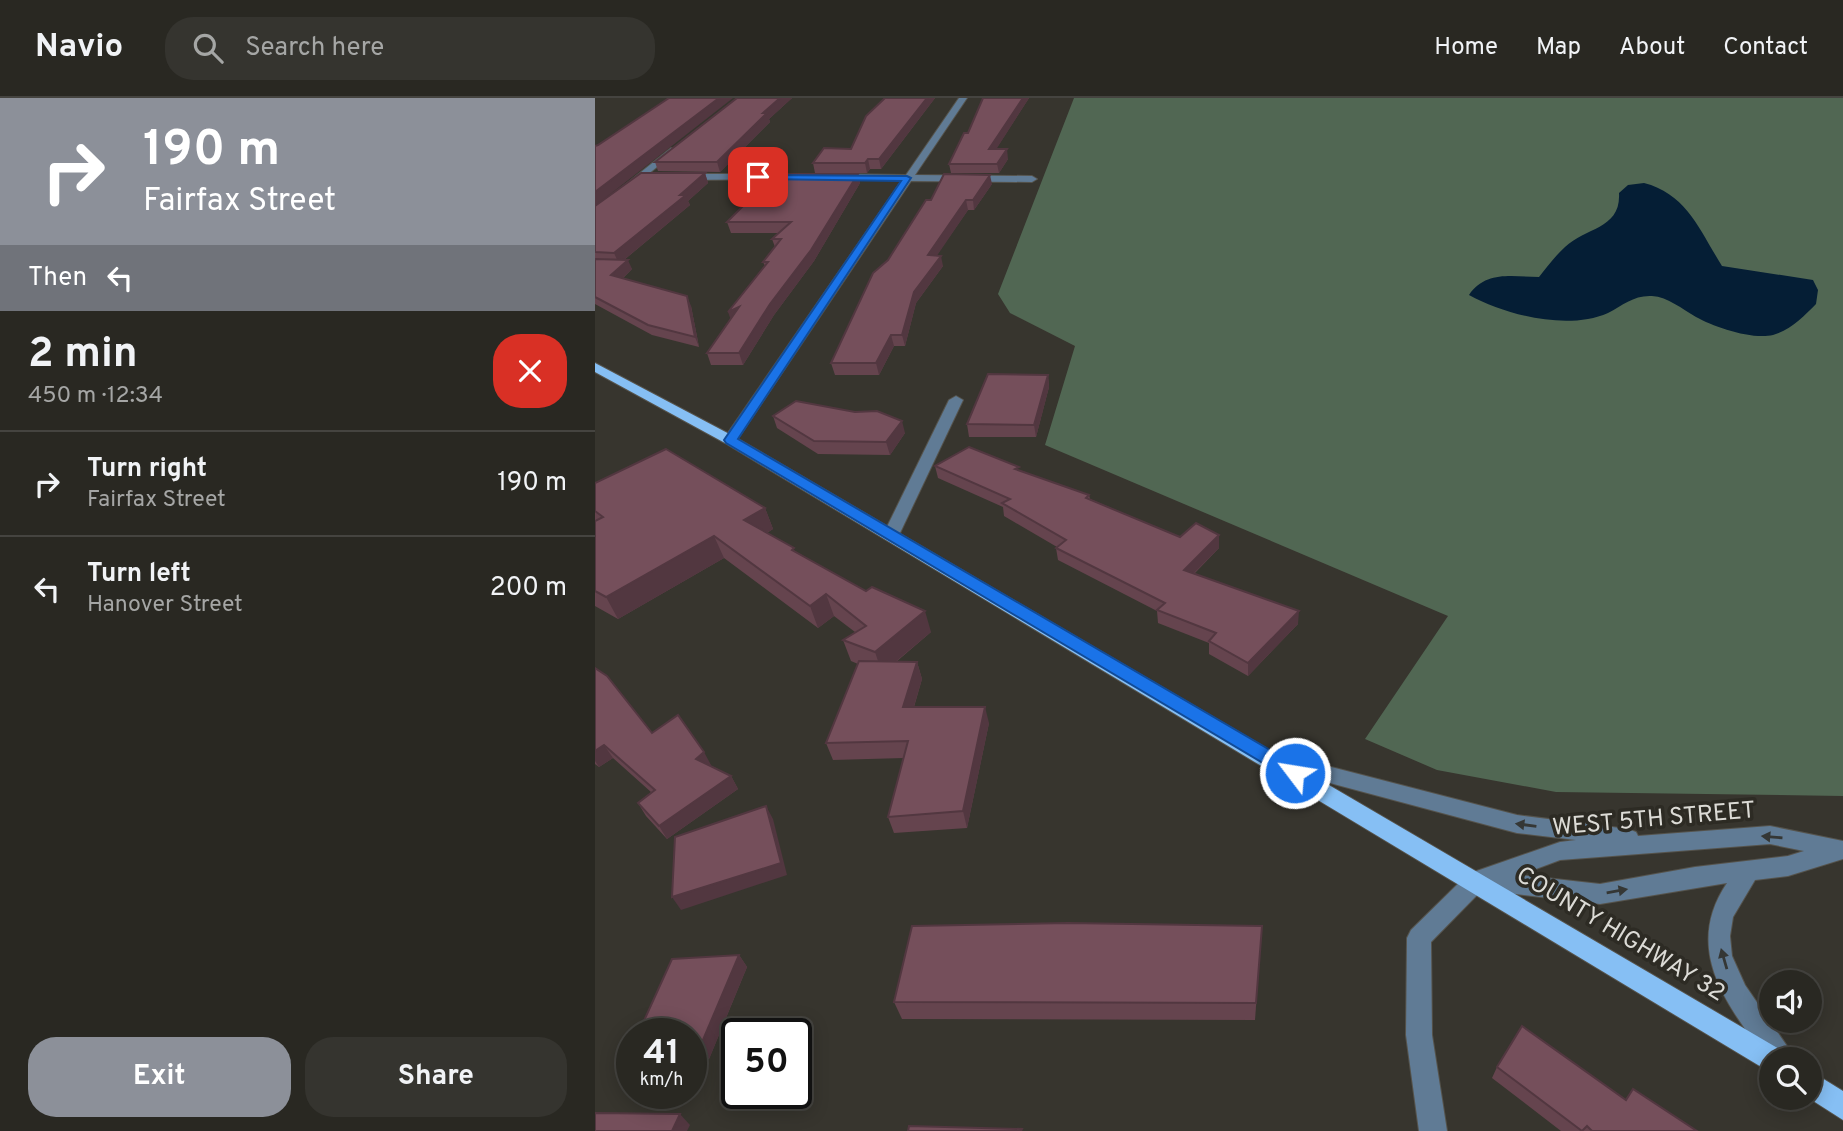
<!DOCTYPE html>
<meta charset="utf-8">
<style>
:root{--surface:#292822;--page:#35342f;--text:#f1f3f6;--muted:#a5a6a5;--line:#454440;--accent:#8c9099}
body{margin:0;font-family:Overpass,sans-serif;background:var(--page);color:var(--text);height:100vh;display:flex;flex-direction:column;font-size:26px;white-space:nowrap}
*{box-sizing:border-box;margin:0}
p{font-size:23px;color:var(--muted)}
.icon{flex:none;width:38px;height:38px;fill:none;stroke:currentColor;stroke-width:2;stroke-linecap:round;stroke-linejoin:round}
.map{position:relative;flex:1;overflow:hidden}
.sheet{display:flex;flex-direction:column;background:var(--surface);width:595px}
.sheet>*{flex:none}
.top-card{background:#8c9099;color:#fff;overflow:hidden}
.tools{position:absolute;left:1164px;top:872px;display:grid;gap:14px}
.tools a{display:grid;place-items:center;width:63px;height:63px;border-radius:50%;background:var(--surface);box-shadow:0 4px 18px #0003,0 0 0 2px var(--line);font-size:35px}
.speed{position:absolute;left:21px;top:920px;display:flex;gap:14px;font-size:35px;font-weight:700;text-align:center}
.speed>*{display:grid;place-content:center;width:91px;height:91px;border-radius:50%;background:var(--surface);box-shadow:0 4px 18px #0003,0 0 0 2px var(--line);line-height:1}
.speed small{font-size:18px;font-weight:400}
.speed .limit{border:4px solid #111;border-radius:10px;background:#fff;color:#111}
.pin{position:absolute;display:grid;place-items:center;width:60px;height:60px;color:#fff;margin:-30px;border-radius:14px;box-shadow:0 4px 10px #0006}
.me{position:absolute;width:77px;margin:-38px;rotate:301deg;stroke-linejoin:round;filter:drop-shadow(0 0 5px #0008)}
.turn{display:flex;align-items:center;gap:24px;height:147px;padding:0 28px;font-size:32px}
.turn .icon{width:91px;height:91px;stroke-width:2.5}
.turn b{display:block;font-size:49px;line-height:60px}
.then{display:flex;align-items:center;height:66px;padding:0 28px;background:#0003;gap:14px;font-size:26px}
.round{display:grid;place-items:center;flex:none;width:74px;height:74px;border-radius:28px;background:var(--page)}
.headline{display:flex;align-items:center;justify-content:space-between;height:119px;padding:0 28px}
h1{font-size:42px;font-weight:700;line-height:52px}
.action{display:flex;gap:14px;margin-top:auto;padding:14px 28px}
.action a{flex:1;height:80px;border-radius:28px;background:var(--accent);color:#fff;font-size:28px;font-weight:700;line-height:80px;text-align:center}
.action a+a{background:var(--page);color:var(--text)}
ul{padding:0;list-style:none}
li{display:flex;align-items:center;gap:21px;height:105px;padding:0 28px;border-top:2px solid var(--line)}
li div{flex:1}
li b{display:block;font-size:26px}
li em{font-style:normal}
header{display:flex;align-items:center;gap:42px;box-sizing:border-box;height:98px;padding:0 35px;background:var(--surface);border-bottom:2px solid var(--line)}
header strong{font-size:33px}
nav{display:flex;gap:38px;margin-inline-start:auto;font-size:24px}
.search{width:490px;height:63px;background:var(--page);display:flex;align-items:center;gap:18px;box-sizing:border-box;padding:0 24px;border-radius:28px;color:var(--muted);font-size:26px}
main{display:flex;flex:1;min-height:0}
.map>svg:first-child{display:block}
.green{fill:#516753}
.water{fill:#051e35}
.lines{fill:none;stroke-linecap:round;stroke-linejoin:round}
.minor-casing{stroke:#55534c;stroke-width:2}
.major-casing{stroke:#55534c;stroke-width:2}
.minor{fill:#607b95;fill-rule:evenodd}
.major{fill:#86bff4;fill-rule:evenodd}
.wall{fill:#65444e}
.shaded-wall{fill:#523740}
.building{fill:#754f5b;stroke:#523740;stroke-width:2}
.oneway{fill:#353735}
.route{fill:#1a73e8;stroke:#114b97;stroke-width:2}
.labels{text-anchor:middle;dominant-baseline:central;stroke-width:7;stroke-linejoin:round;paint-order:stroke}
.near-street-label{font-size:24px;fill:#dcdbd6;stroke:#2d2b24}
</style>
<header>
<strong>Navio</strong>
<div class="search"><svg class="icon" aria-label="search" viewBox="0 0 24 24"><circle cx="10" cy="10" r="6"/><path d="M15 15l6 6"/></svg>Search here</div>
<nav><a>Home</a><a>Map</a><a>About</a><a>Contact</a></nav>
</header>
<main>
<section class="sheet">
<div class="top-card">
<div class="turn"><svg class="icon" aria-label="right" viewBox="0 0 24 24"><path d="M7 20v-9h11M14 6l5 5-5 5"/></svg><div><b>190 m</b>Fairfax Street</div></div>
<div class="then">Then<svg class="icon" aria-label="left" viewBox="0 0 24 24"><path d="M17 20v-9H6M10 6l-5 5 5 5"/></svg></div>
</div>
<div class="headline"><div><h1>2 min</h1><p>450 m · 12:34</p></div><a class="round" style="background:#d93025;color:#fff"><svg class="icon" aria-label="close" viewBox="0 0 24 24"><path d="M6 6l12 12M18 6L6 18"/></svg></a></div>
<ul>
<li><svg class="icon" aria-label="right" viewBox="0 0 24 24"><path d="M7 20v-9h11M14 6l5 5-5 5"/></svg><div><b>Turn right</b><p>Fairfax Street</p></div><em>190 m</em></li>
<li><svg class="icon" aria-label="left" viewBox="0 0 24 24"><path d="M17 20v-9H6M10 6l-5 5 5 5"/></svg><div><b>Turn left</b><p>Hanover Street</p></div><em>200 m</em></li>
</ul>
<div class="action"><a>Exit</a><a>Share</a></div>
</section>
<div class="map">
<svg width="1248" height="1033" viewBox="0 0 1248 1033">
<rect width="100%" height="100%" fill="#37352e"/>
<polygon class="green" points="479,0 1248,0 1248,698 961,694 842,672 770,641 853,518 450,347 480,248 415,215 403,196"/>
<path class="water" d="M 1049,85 C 1092,96 1105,133 1127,168 L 1218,182 L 1223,192 L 1221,206 C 1209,218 1196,232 1178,237 C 1157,242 1119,229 1101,219 C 1087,211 1073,199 1057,198 C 1039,197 1028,207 1013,215 C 972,233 911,217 874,197 C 891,172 918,179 944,179 C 952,169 960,158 970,149 C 991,129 1026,131 1024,95 L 1033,87 Z"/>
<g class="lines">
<g class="minor-casing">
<g id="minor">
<polygon points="364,0 372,0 320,77 437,78 442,81 437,84 316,83 140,345 130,345 128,342 307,82 241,82 236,79 241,76 311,77"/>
<polygon points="76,50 83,52 0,119 0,111"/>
<polygon points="210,76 215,79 213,81 87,82 82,79 87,76"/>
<polygon points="361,298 368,302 304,437 302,441 290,441 288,437 354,302"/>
<path d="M 682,655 L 922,717 L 1033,731 L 1041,734 L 1043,738 L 1175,728 L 1248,743 L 1248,761 L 1193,778 L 1160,782 L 1138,819 L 1135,838 L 1137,858 L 1150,887 L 1201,961 L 1176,961 L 1176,966 C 1135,911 1086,853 1132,785 L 1005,806 L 887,792 L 836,844 L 837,937 L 852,1033 L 824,1033 L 811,937 L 812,840 L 816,832 L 873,776 L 965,744 L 981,742 L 922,735 L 675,669 L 672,663 L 675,657 ZM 1175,746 L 1209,753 L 1193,758 L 1100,769 L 1005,786 L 925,777 L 965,762 Z"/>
</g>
</g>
<g class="major-casing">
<g id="major">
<polygon points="0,265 140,339 1186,952 1190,961 1176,961 1176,973 1168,970 130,345 0,274"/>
<polygon points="1214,972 1248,993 1248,1022 1212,999 1214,999"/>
</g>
</g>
<use href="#minor" class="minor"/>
<use href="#major" class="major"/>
</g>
<g class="wall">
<polygon points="142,0 197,0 174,21 175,24 125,74 63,73 60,64"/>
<polygon points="290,0 340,0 286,71 275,71 272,75 220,75 218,65 256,51"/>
<polygon points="388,0 434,0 401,51 413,61 404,75 356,75 354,66 373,35"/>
<polygon points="110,75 113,85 93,103 95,107 29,162 37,171 27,181 96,208 104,249 57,237 0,206 0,108"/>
<polygon points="263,76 265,85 219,163 179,217 148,267 116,267 112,255 136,221 170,168 168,164 180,149 177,141 185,135 136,135 132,124 173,94"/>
<polygon points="397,86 379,112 373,112 341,158 348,168 321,205 310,248 299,248 284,277 240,277 236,265 293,162 336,102"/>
<polygon points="453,277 454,289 441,339 374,339 372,326"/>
<polygon points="178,318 310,335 295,357 223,356 182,330"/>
<polygon points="340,368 424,372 494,397 495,401 585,439 624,450 599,476 703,526 653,578 614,556 614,545 563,525 562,513 463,462 461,450 462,449 409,418 408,409 343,380"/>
<polygon points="0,385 170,410 178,431 172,435 200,453 336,534 301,564 322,564 327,581 319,609 394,625 372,730 299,735 293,719 309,660 238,662 231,645 263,566 256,563 248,542 260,534 239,518 223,530 129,460 23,521 0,508"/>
<polygon points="0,570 57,635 116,667 115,668 136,678 143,691 72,741 51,718 43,705 56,694 18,660 4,669 0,666"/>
<polygon points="667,828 660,922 307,921 299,904"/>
<polygon points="144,857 152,869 114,961 96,961 96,936"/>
<polygon points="902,969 1030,1002 1038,991 1102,1033 966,1033 897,980"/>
</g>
<g class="shaded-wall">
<polygon points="124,0 138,0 0,108 0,94"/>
<polygon points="185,0 197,0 174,21 175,24 125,74 122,64 168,15"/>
<polygon points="332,0 340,0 286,71 284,61"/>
<polygon points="428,0 434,0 395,61 394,51"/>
<polygon points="412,51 413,61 404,75 402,66"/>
<polygon points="273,61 275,71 272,75 270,65"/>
<polygon points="110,75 113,85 93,103 95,107 24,166 19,155"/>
<polygon points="263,76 265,85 219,163 179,217 148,267 144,255 175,206"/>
<polygon points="395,77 397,86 379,112 378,102"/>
<polygon points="371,102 373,112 335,168 333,157"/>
<polygon points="346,158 348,168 321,205 310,248 307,237 319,194"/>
<polygon points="33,162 37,171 20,187 16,177"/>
<polygon points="92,198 96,208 104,249 100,239"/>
<polygon points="144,209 137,225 133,214"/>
<polygon points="296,237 299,248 284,277 281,265"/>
<polygon points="453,277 454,289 441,339 439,327"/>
<polygon points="307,323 310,335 295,357 291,344"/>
<polygon points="170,410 178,431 158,443 149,422"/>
<polygon points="624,437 624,450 589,485 589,472"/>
<polygon points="119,438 129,460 23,521 11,499"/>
<polygon points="231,496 239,518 223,530 215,508"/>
<polygon points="330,513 336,534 287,575 280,554"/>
<polygon points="704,513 703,526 653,578 653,565"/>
<polygon points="322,564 327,581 314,625 308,609"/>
<polygon points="390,609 394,625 372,730 368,713"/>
<polygon points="9,647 18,660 4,669 0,663 0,653"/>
<polygon points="109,654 116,667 108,674 101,661"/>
<polygon points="136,678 143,691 72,741 64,728"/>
<polygon points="171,708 178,721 192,777 86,812 77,799"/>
<polygon points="144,857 152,869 114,961 105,949"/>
<polygon points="85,1016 95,1027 92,1033 77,1033"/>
</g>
<g class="building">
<polygon points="74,0 124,0 0,94 0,48 3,47"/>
<polygon points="142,0 185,0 168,15 172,15 122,64 60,64"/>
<polygon points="290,0 332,0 284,61 273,61 270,65 218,65 229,50 256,51 271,18"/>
<polygon points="388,0 428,0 394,51 412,51 402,66 354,66 369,35 373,35"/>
<polygon points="46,75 110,75 85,97 91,97 19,155 0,154 0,108"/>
<polygon points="188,76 263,76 216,152 175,206 144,255 112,255 144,209 133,214 173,164 168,164 186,141 177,141 196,124 132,124 161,95 173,94"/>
<polygon points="349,76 395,77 378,102 371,102 333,157 346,158 319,194 307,237 296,237 281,265 236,265 278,175 293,162 331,102 336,102"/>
<polygon points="0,161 33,162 16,177 92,198 100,239 53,227 0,199"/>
<polygon points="393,276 453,277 439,327 372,326"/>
<polygon points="201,303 260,314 282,313 307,323 291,344 219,343 178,318"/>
<polygon points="374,349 424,369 420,371 494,397 491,400 585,439 601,425 624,437 589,472 704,513 653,565 614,543 621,535 562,512 570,505 461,450 471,442 407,405 415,401 340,368"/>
<polygon points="71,351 170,410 149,422 199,450 197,452 271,493 277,489 330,513 280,554 248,542 271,528 231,496 215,508 119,438 11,499 0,493 0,423 8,419 0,413 0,385"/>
<polygon points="264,563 322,564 308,609 390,609 368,713 293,719 313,643 231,645"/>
<polygon points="0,570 12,578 57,635 83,617 109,654 101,661 136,678 64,728 43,705 60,692 9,647 0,653"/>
<polygon points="171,708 186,765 77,799 80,739"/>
<polygon points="473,825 667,828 661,905 299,904 317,828"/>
<polygon points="144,857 105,949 96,949 96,936 43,936 77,861"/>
<polygon points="927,928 1031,1002 1038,991 1102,1033 997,1033 992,1028 987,1033 902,969"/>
<polygon points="0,1015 85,1016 77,1033 0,1033"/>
<polygon points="314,1028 427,1031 426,1033 313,1033"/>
</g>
<defs><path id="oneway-solid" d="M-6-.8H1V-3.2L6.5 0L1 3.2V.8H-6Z" transform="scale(1.75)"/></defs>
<g class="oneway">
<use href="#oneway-solid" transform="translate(931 727) rotate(-172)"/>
<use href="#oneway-solid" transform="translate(1177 739) rotate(-175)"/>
<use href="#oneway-solid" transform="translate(1022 793) rotate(-10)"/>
<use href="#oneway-solid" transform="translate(1129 861) rotate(-106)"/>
</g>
<polygon class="route" points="160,77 312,78 316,80 143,341 706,670 709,675 706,680 693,680 131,345 129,342 306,83 163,81"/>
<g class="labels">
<g class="near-street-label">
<text transform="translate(1059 722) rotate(-5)">WEST 5TH STREET</text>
<text transform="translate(1025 837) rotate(31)">COUNTY HIGHWAY 32</text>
</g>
</g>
</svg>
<div class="tools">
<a><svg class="icon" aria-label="sound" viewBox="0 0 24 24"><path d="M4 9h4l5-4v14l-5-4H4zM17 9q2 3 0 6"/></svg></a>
<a><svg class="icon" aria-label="search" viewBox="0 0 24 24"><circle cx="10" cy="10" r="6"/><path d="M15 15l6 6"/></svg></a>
</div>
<div class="speed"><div>41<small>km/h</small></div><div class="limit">50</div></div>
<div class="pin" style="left:163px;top:79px;background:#d93025"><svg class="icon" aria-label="arrive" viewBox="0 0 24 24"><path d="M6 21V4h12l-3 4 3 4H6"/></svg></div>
<svg class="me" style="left:700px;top:675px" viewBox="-20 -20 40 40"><circle r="17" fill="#1a73e8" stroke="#fff" stroke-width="3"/><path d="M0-11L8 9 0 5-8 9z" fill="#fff"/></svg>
</div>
</main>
